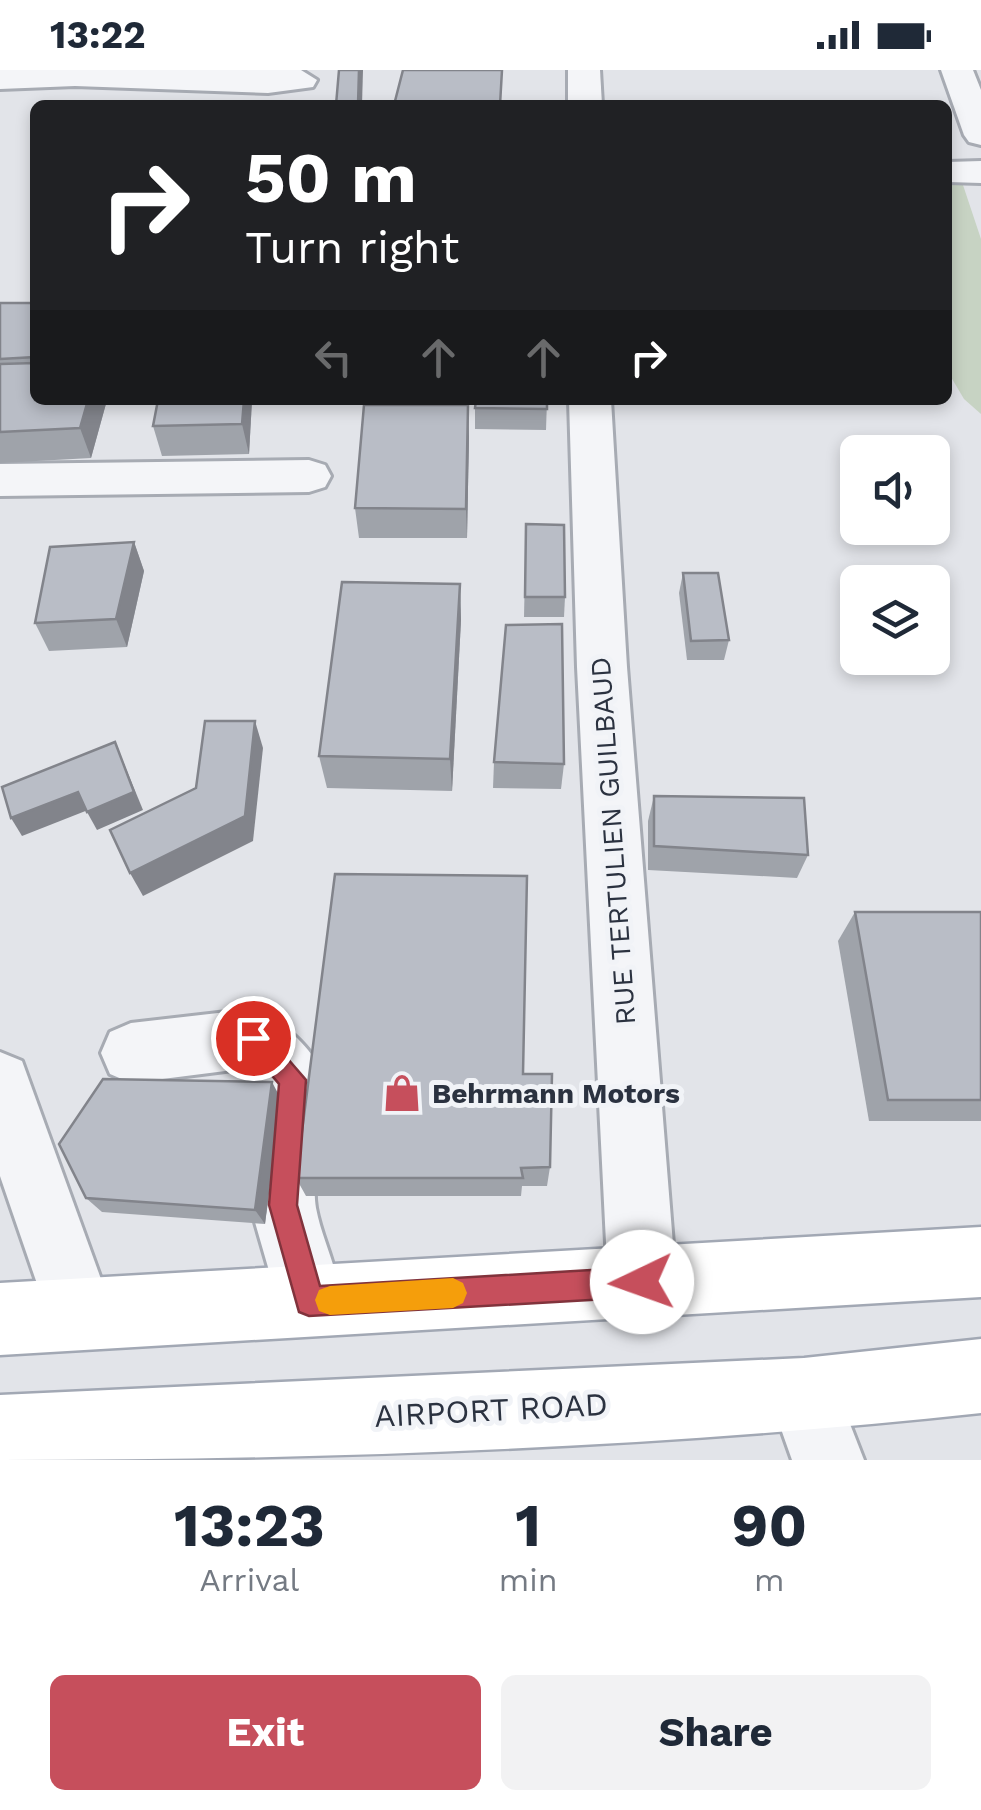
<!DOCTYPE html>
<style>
:root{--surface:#fff;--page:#f2f2f3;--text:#1f2937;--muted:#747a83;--accent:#c64f5c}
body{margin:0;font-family:"Work Sans",sans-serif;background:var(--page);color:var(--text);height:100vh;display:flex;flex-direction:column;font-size:38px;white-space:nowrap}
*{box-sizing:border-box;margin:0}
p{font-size:32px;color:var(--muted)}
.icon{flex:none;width:55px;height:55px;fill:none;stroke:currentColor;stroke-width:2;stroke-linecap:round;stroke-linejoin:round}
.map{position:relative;height:1390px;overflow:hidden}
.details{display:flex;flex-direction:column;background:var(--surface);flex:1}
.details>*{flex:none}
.hud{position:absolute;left:30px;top:30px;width:922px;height:305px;border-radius:15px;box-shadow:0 5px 15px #0003;background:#202124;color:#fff;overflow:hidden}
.controls{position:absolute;left:840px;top:365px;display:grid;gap:20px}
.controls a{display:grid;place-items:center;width:110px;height:110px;border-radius:15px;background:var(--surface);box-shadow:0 5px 15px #0003;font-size:50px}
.pin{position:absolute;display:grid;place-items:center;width:85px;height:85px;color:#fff;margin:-42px;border:5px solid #fff;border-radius:50%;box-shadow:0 2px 10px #0007}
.me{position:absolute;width:110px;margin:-55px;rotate:267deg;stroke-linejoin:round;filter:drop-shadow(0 0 8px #0008)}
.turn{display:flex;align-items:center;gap:35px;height:210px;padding:0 50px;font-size:45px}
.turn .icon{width:130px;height:130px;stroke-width:2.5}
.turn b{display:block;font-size:70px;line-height:85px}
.lanes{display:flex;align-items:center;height:95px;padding:0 50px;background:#0003;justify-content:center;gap:50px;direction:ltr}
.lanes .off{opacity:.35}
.eta{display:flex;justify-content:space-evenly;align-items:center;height:170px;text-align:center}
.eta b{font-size:60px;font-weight:700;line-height:70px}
.button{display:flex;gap:20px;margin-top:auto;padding:20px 50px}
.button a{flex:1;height:115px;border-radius:15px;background:var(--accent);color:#fff;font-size:40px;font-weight:700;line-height:115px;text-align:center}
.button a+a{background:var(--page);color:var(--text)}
.status{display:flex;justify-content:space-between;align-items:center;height:70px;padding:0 50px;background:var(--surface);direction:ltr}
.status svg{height:28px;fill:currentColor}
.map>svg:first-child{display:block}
.green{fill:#c7d3c3}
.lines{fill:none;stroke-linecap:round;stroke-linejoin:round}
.minor-casing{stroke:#a7abb3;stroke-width:6}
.major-casing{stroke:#a2a8b4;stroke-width:5}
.minor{fill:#f4f5f8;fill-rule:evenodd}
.major{fill:#fff;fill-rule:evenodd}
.wall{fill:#9fa3aa}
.shaded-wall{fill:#82848b}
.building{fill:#b9bdc6;stroke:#82848b;stroke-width:2.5}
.route{fill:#c64f5c;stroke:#81333c;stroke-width:2.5}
.slow{fill:#f59e0b}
.labels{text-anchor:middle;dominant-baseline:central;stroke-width:10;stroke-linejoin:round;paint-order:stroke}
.street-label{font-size:28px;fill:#2b3240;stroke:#f1f3f7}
.poi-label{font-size:28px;font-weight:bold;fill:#2b3240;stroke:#f1f3f7;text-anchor:start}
.near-street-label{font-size:32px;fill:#2b3240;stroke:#f1f3f7}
</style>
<div class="status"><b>13:22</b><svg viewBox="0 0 49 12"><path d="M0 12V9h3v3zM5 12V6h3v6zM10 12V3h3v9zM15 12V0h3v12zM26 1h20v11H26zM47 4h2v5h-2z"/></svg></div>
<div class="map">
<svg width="981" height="1390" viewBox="0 0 981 1390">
<rect width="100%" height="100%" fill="#e2e4e9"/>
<polygon class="green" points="948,115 963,115 981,169 981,344 964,329 948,302"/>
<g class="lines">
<g class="minor-casing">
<g id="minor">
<polygon points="0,0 301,0 317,10 313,17 268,23 75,16 0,19"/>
<polygon points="568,0 600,0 602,35 568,35"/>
<polygon points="941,0 973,0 981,20 981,75 969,72 964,65"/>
<polygon points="981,91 981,113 948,112 948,92"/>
<polygon points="569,330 611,330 627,597 676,1212 666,1236 642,1246 618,1236 608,1212 577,597"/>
<polygon points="309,390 325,395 331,406 325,417 309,422 0,426 0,394"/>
<path d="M 253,939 C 280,950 314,977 323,1007 C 334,1047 309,1097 316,1138 C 324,1181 350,1214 333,1256 L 309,1266 L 285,1256 L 250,1135 L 261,1021 L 241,999 L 131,1013 L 110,1004 L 101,983 L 110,962 L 131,953 Z"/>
<polygon points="0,982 22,991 114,1245 104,1269 80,1279 56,1269 0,1106"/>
<polygon points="804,1290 829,1300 864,1390 792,1390 769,1325 779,1300"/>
</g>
</g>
<g class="major-casing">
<g id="major">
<polygon points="981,1157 981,1227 0,1285 0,1213"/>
<path d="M 981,1269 L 981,1343 C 656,1378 327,1390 0,1390 L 0,1325 L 804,1288 Z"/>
</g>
</g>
<use href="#minor" class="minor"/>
<use href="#major" class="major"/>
</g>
<g class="wall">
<polygon points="0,233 35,233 35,330 107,330 91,388 0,393"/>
<polygon points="158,330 252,330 249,384 162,386 153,356"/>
<polygon points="312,330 372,330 372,335 469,366 467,468 359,468 355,438 364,335 313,335"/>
<polygon points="547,330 546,360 475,359 475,338"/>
<polygon points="526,454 565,527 564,547 524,547"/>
<polygon points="134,472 144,501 127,577 49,581 35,553"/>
<polygon points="683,503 729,570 724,590 687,590 679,523"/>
<polygon points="460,514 461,550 452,721 327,718 319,686"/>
<polygon points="494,692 564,694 561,719 493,718"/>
<polygon points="654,726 808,785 797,808 648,800 648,751"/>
<polygon points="855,842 981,842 981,1051 869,1051 838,871"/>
<polygon points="523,1004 550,1097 547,1116 522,1116 521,1126 306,1126 296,1108"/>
<polygon points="281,1029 265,1154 102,1142 86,1128"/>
</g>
<g class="shaded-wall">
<polygon points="359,0 363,0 362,35 358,35"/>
<polygon points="88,330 107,330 91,388 80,358"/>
<polygon points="244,330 252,330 249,384 242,354"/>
<polygon points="468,335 469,366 467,468 466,439"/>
<polygon points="134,472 144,501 127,577 116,549"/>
<polygon points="460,514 461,550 452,721 450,689"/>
<polygon points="255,651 263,678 253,771 143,826 130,803"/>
<polygon points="115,672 143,740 97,760 87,742"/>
<polygon points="78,722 88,740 22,766 11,748"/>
<polygon points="272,1012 281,1029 265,1154 255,1140"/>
</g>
<g class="building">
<polygon points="339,0 359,0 358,35 336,35"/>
<polygon points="403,0 502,0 500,35 394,35"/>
<polygon points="0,233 35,233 35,287 0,289"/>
<polygon points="35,293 35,330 88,330 80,358 0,362 0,294"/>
<polygon points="158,330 244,330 242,354 153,356"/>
<polygon points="476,330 547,330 547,339 475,338"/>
<polygon points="364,335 468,335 466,439 355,438"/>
<polygon points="526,454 564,455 565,527 525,527"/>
<polygon points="134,472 116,549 35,553 50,477"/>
<polygon points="683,503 718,503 729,570 691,571"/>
<polygon points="342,512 460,514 450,689 319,686"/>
<polygon points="562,554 564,694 494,692 506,555"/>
<polygon points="205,651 255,651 245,746 130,803 110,760 196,718"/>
<polygon points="115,672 134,722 87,742 78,722 11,748 2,717"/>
<polygon points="654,726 804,728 808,785 654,776"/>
<polygon points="335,804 527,806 523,1004 552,1004 550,1097 521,1098 523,1108 296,1108"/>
<polygon points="855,842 981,842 981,1030 888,1030"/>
<polygon points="103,1009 272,1012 255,1140 86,1128 59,1074"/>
</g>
<polygon class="route" points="253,956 262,959 306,1010 297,1135 320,1216 642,1197 652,1202 656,1212 652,1222 642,1227 309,1246 299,1242 269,1135 279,1014 240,968 244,959"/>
<polygon class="slow" points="453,1208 463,1213 467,1223 463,1233 453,1238 330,1245 319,1241 315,1230 319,1220 330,1216"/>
<defs>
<g id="shop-bare" transform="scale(3)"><path d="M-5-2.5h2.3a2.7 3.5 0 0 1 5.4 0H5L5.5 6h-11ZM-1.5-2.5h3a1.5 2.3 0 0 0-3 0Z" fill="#c64f5c" stroke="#f1f3f7" stroke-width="2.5" paint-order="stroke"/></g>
</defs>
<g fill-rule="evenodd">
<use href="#shop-bare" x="402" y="1023"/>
</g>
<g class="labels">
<g class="street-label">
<text transform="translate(613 771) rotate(-94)">RUE TERTULIEN GUILBAUD</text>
</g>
<g class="poi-label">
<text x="432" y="1023">Behrmann Motors</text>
</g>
<g class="near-street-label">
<text transform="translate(491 1340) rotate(-3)">AIRPORT ROAD</text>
</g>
</g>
</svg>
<div class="controls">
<a><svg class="icon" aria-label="sound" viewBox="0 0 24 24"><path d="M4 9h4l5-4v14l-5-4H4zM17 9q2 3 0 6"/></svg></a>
<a><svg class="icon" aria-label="layers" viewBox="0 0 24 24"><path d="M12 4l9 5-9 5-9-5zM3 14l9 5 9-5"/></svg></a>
</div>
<div class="pin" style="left:253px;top:968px;background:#d93025"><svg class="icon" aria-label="arrive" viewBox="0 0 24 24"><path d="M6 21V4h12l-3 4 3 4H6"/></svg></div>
<svg class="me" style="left:642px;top:1212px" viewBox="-20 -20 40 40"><circle r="19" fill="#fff"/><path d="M0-13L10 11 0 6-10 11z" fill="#c64f5c"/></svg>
<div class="hud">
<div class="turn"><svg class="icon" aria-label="right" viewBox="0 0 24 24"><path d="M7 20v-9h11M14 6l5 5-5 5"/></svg><div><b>50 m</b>Turn right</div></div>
<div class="lanes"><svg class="icon off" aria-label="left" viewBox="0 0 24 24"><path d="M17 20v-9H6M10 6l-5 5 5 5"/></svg><svg class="icon off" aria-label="ahead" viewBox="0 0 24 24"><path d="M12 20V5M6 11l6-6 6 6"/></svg><svg class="icon off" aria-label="ahead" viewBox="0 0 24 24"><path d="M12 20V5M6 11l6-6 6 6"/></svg><svg class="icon" aria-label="right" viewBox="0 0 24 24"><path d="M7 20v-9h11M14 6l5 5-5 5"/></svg></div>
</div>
</div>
<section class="details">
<div class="eta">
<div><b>13:23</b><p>Arrival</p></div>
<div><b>1</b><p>min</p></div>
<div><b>90</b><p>m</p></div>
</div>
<div class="button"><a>Exit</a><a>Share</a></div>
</section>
